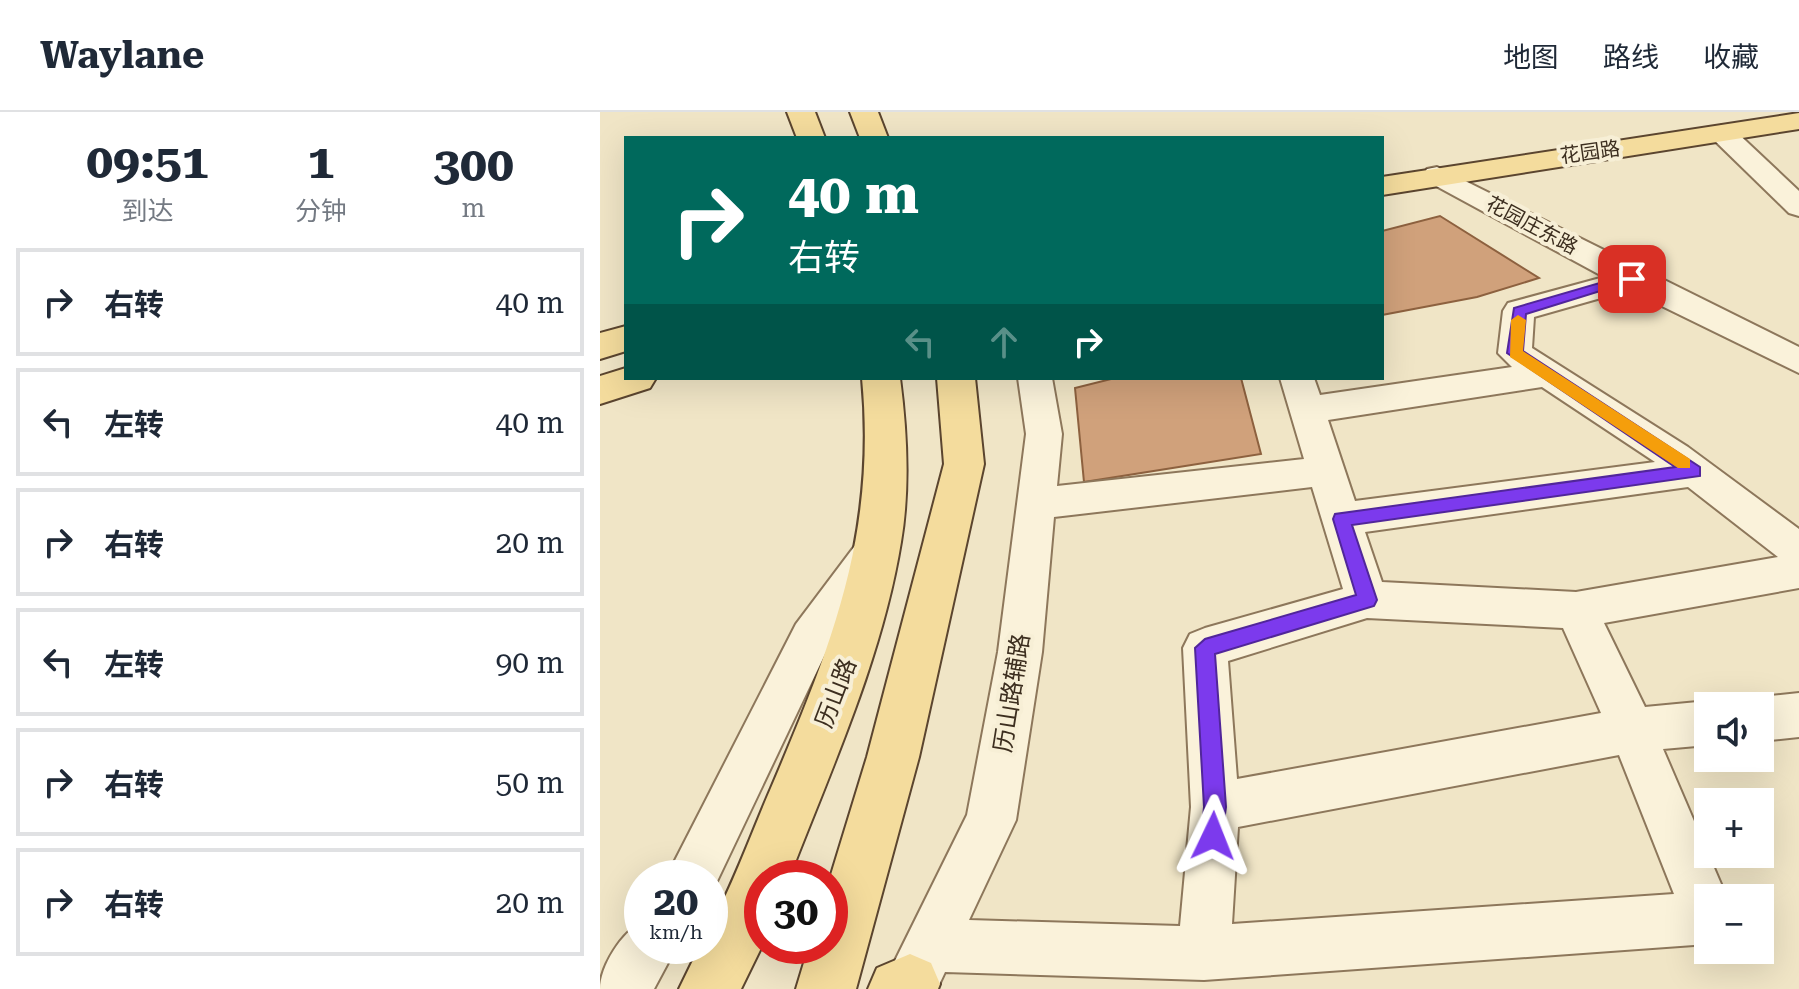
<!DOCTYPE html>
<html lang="zh">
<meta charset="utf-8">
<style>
:root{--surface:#fff;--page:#f6f6f7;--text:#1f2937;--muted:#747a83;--line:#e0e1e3}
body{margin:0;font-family:"Roboto Serif","Noto Sans SC",serif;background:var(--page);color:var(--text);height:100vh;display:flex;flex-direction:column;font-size:30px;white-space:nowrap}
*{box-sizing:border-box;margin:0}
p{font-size:26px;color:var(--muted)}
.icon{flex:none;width:44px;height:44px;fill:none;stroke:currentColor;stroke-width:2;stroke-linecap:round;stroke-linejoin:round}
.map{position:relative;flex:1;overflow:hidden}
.details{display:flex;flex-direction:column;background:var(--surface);width:600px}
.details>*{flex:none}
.hud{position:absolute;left:24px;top:24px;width:760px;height:244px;border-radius:0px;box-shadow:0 8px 32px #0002;background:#00695c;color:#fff;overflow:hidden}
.controls{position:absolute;left:1094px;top:580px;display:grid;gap:16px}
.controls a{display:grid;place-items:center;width:80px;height:80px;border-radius:0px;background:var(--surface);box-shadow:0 8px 32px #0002;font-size:40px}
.speed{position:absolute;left:24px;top:748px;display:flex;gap:16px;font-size:40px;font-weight:700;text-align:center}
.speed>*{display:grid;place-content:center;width:104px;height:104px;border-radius:50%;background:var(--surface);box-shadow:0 8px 32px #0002;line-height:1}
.speed small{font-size:20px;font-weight:400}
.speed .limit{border:12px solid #d22;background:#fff;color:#111}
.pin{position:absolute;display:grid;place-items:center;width:68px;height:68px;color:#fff;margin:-34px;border-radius:16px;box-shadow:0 4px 12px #0006}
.me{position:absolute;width:88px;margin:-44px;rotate:2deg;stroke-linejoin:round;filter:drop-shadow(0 0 6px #0008)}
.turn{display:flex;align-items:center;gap:28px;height:168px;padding:0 32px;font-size:36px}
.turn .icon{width:104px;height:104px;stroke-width:2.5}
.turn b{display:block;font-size:56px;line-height:68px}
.lanes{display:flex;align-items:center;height:76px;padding:0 32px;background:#0003;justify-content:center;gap:40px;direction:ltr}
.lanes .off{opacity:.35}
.eta{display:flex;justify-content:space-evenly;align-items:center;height:136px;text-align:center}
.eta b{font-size:48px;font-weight:700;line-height:56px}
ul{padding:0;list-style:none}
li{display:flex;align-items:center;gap:24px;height:108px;margin:0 16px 12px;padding:0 16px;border:4px solid var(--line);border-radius:0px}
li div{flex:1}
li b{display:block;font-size:30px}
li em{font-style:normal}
header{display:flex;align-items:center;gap:48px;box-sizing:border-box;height:112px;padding:0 40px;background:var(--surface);border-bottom:2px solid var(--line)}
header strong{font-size:38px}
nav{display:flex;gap:44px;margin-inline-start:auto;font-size:28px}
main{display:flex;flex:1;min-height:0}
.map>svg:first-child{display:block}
.building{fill:#d0a17b;stroke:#8d613f;stroke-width:2}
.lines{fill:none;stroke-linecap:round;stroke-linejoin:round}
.minor-casing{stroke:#8d775b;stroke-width:4}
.major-casing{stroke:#5b452f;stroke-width:4}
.minor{fill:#faf2da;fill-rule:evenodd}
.major{fill:#f4dc9d;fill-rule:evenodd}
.route{fill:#7c3aed;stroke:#51269a;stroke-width:2}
.slow{fill:#f59e0b}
.labels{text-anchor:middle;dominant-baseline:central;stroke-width:8;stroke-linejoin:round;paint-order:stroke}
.far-street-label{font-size:20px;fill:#3c2e1f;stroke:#f7efd6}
.street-label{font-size:24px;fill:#3c2e1f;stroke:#f7efd6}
</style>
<header>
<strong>Waylane</strong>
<nav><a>地图</a><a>路线</a><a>收藏</a></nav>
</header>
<main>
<section class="details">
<div class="eta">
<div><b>09:51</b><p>到达</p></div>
<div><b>1</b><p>分钟</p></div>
<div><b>300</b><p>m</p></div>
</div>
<ul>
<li><svg class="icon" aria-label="right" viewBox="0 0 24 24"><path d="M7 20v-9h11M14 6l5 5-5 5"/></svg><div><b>右转</b></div><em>40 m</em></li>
<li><svg class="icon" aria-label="left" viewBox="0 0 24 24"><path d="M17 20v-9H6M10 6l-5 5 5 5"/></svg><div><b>左转</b></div><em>40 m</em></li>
<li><svg class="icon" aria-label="right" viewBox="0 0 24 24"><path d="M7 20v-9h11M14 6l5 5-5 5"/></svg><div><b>右转</b></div><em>20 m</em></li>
<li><svg class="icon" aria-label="left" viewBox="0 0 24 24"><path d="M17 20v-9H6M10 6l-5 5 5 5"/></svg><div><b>左转</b></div><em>90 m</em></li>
<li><svg class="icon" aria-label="right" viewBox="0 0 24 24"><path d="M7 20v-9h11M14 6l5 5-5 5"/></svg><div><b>右转</b></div><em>50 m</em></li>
<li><svg class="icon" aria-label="right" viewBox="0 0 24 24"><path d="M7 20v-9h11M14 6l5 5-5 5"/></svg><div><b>右转</b></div><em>20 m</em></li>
</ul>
</section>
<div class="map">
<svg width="1199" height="877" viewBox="0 0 1199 877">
<rect width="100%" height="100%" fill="#f0e5c6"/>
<g class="building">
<polygon points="840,104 939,166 877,185 782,203 782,119"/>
<polygon points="515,266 641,266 661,342 484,370 475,276"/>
</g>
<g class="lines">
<g class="minor-casing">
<g id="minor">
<polygon points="1122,13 1131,15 1199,79 1199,104 1189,101 1113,27 1109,21"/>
<path d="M 837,55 L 1199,235 L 1199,261 L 1029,178 L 934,205 L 932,236 L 1088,335 L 1199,417 L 1199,476 L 1004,511 L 1045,595 L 1108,589 L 1121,594 L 1108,594 L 1108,633 L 1063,637 L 1127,786 L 1108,786 L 1108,832 L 604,868 L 345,860 L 337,877 L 281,877 L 367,703 L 398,540 L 426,322 L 418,266 L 452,266 L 462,322 L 457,374 L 704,347 L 680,266 L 714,266 L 720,283 L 912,255 L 898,241 L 903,199 L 908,191 L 1004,165 L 827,69 L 823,63 L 827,57 ZM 942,275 L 1055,350 L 755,389 L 728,308 ZM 712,375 L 743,477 L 605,516 L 590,522 L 583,536 L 591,695 L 580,814 L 369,808 L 416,708 L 442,540 L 454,405 ZM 1088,375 L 1178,445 L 976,480 L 782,470 L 765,420 ZM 767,506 L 963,516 L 1001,601 L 637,667 L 628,549 ZM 1019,643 L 1074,782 L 632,812 L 638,715 Z"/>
<polygon points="274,422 288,427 294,439 226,540 110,784 110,766 66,766 196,512 260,427"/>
<polygon points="1199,581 1199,625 1160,629 1160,594 1144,592 1160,585"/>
<path d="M 42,811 L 42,834 L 77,834 L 54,877 L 0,877 C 0,855 22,819 42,811 Z"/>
</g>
</g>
<g class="major-casing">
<g id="major">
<polygon points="187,0 215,0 225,26 197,26"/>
<polygon points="250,0 278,0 288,26 260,26"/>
<polygon points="1199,1 1199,17 782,83 782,65"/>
<polygon points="26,214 26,239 0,247 0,221"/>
<polygon points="26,256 26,266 56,266 50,276 0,292 0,264"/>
<path d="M 262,266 L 300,266 C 307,319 310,377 301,430 C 282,547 231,657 189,766 L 162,766 L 162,834 L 141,877 L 79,877 L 100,834 L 110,834 L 110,815 C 134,771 151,722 171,676 C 231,535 277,423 262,266 Z"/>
<polygon points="337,266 375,266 384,352 319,645 256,877 196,877 209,834 230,834 230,766 267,645 344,352"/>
<polygon points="310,842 331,851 340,872 338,877 268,877 277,856"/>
</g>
</g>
<use href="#minor" class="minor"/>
<use href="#major" class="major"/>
</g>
<polygon class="route" points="1027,163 1039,167 926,202 923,239 1100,355 1100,364 752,413 777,488 774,494 615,542 626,695 621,732 613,735 605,732 601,724 604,695 595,536 605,527 756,483 733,407 735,402 1075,355 907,241 914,196"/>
<polygon class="slow" points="918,203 926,208 923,239 1090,347 1090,356 1078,356 910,245 911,208"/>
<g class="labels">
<g class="far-street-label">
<text transform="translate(990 40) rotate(-8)">花园路</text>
<text transform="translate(932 113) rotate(28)">花园庄东路</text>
</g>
<g class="street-label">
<text transform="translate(236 581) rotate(-69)">历山路</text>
<text transform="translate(412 581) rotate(-81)">历山路辅路</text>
</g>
</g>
</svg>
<div class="controls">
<a><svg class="icon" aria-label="sound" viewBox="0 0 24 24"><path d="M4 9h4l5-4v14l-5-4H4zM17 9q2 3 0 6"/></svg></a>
<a>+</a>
<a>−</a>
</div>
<div class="speed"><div>20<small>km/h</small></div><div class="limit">30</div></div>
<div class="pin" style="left:1032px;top:167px;background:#d93025"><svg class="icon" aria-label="arrive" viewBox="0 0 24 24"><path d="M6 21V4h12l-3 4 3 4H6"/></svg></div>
<svg class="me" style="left:613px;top:724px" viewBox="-20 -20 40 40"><path d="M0-17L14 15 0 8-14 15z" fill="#7c3aed" stroke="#fff" stroke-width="4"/></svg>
<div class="hud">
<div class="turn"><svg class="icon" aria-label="right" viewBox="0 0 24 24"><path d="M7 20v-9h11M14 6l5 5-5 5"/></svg><div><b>40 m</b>右转</div></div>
<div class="lanes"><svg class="icon off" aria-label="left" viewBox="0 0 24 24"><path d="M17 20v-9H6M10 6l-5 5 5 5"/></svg><svg class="icon off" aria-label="ahead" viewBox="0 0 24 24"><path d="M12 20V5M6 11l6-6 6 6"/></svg><svg class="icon" aria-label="right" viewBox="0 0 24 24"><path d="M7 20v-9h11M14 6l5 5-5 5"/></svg></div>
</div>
</div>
</main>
